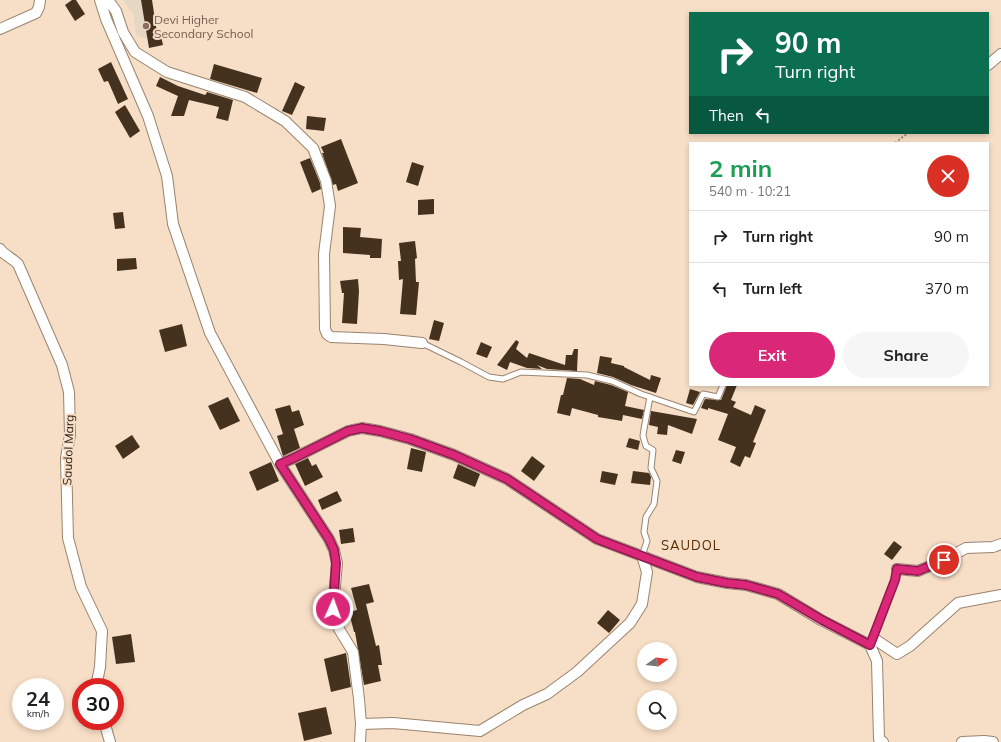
<!DOCTYPE html>
<meta charset="utf-8">
<style>
:root{--surface:#fff;--page:#f6f6f6;--text:#222;--muted:#767676;--line:#e0e0e0;--accent:#db2777}
body{margin:0;font-family:Mulish,sans-serif;background:var(--page);color:var(--text);height:100vh;display:flex;flex-direction:column;font-size:15px;white-space:nowrap}
*{box-sizing:border-box;margin:0}
p{font-size:13px;color:var(--muted)}
.icon{flex:none;width:22px;height:22px;fill:none;stroke:currentColor;stroke-width:2;stroke-linecap:round;stroke-linejoin:round}
.map{position:relative;flex:1;overflow:hidden}
.panel{position:absolute;left:689px;top:142px;width:300px;height:244px;display:flex;flex-direction:column;background:var(--surface);border-radius:0px;box-shadow:0 2px 6px #0003}
.panel>*{flex:none}
.banner{position:absolute;left:689px;top:12px;width:300px;height:122px;border-radius:0px;box-shadow:0 2px 6px #0003;background:#0b6e4f;color:#fff;overflow:hidden}
.needle{width:26px;rotate:76deg}
.fabs{position:absolute;left:637px;top:642px;display:grid;gap:8px}
.fabs a{display:grid;place-items:center;width:40px;height:40px;border-radius:50%;background:var(--surface);box-shadow:0 2px 6px #0003;font-size:20px}
.speed{position:absolute;left:12px;top:678px;display:flex;gap:8px;font-size:20px;font-weight:700;text-align:center}
.speed>*{display:grid;place-content:center;width:52px;height:52px;border-radius:50%;background:var(--surface);box-shadow:0 2px 6px #0003;line-height:1}
.speed small{font-size:10px;font-weight:400}
.speed .limit{border:6px solid #d22;background:#fff;color:#111}
.pin{position:absolute;display:grid;place-items:center;width:34px;height:34px;color:#fff;margin:-17px;border:2px solid #fff;border-radius:50%;box-shadow:0 1px 4px #0007}
.me{position:absolute;width:44px;margin:-22px;rotate:2deg;stroke-linejoin:round;filter:drop-shadow(0 0 3px #0008)}
.turn{display:flex;align-items:center;gap:14px;height:84px;padding:0 20px;font-size:18px}
.turn .icon{width:52px;height:52px;stroke-width:2.5}
.turn b{display:block;font-size:28px;line-height:34px}
.then{display:flex;align-items:center;height:38px;padding:0 20px;background:#0003;gap:8px;font-size:15px}
.round{display:grid;place-items:center;flex:none;width:42px;height:42px;border-radius:21px;background:var(--page)}
.overview{display:flex;align-items:center;justify-content:space-between;height:68px;padding:0 20px}
h1{font-size:24px;font-weight:700;line-height:30px;color:#1e9e55}
.action{display:flex;gap:8px;margin-top:auto;padding:8px 20px}
.action a{flex:1;height:46px;border-radius:24px;background:var(--accent);color:#fff;font-size:16px;font-weight:700;line-height:46px;text-align:center}
.action a+a{background:var(--page);color:var(--text)}
ul{padding:0;list-style:none}
li{display:flex;align-items:center;gap:12px;height:52px;padding:0 20px;border-top:1px solid var(--line)}
li div{flex:1}
li b{display:block;font-size:15px}
li em{font-style:normal}
.map>svg:first-child{display:block}
.education{fill:#e4d7c3}
.building{fill:#45321e}
.lines{fill:none;stroke-linecap:round;stroke-linejoin:round}
.lane-casing{stroke:#9a836e;stroke-width:7}
.street-casing{stroke:#9a836e;stroke-width:12}
.path{stroke:#9e8c7a;stroke-width:2;stroke-dasharray:2 2;stroke-linecap:butt}
.lane{stroke:#fff;stroke-width:5}
.street{stroke:#fff;stroke-width:10}
.route-casing{stroke:#8e194d;stroke-width:10}
.route{stroke:#db2777;stroke-width:7}
.education-dot{fill:#8d6e63;stroke:#f7dec6;stroke-width:1.5}
.labels{text-anchor:middle;dominant-baseline:central;stroke-width:4;stroke-linejoin:round;paint-order:stroke}
.education-label{font-size:12px;fill:#785e54;stroke:#f7dec6;text-anchor:start}
.street-label{font-size:12px;fill:#261d14;stroke:#f7dec6}
.neighbourhood-label{font-size:13px;letter-spacing:1px;fill:#552a03;stroke:#f7dec6}
</style>
<div class="map">
<svg width="1001" height="742" viewBox="0 0 1001 742">
<rect width="100%" height="100%" fill="#f7dec6"/>
<polygon class="education" points="123,0 152,0 158,37 146,38 136,36 134,16"/>
<g class="building">
<polygon points="72,0 76,0 85,14 75,21 65,5"/>
<polygon points="141,0 152,0 157,33 160,32 163,45 149,48"/>
<polygon points="111,62 128,99 118,104 108,81 104,82 98,69"/>
<polygon points="214,64 262,78 257,93 210,79"/>
<polygon points="160,77 178,86 205,95 206,94 207,92 233,100 228,121 216,118 219,107 189,100 184,116 171,116 178,96 156,86"/>
<polygon points="295,82 305,87 292,115 282,111"/>
<polygon points="125,105 140,131 130,138 115,112"/>
<polygon points="307,116 326,118 324,131 306,129"/>
<polygon points="341,139 358,183 338,191 336,184 333,185 322,153 324,153 321,147"/>
<polygon points="310,158 320,183 321,189 312,193 300,162"/>
<polygon points="412,162 424,166 418,186 406,182"/>
<polygon points="434,199 434,214 418,215 418,200"/>
<polygon points="123,212 125,228 115,229 113,213"/>
<polygon points="343,227 361,228 360,237 382,239 381,258 370,258 370,255 343,253"/>
<polygon points="415,241 417,258 415,259 416,282 419,282 416,315 400,314 403,279 399,280 398,261 401,261 399,243"/>
<polygon points="136,258 137,269 117,271 117,259"/>
<polygon points="358,279 359,291 357,324 342,323 344,293 342,293 340,281"/>
<polygon points="434,320 444,323 439,341 429,339"/>
<polygon points="182,324 187,346 165,352 159,330"/>
<polygon points="516,340 519,342 516,349 527,358 529,353 565,365 566,355 572,355 574,349 578,349 577,371 547,369 537,365 542,369 527,368 510,362 507,370 497,365"/>
<polygon points="481,342 492,347 487,358 476,354"/>
<polygon points="600,356 612,358 611,363 624,366 624,367 650,380 651,375 661,378 656,393 631,385 613,377 597,373"/>
<polygon points="567,378 580,379 594,385 595,381 611,385 628,392 625,406 644,410 642,419 623,415 622,421 598,417 598,415 572,408 570,416 557,413 561,395 563,395"/>
<polygon points="727,385 737,385 731,400 736,402 733,407 751,415 755,405 766,410 753,442 756,443 750,458 745,456 740,467 730,462 736,447 718,440 728,414 708,408 708,410 701,408 705,399 721,400"/>
<polygon points="690,389 700,392 693,405 686,403"/>
<polygon points="228,397 240,421 220,430 208,406"/>
<polygon points="290,405 292,412 299,410 304,425 294,429 300,448 283,456 277,436 283,434 275,409"/>
<polygon points="651,411 657,412 697,419 692,434 668,425 667,435 657,434 658,427 649,425"/>
<polygon points="132,435 140,447 123,459 115,446"/>
<polygon points="629,438 640,441 638,450 626,447"/>
<polygon points="411,448 426,452 422,472 407,469"/>
<polygon points="676,450 685,452 681,464 672,461"/>
<polygon points="532,456 545,466 534,481 521,471"/>
<polygon points="308,458 312,466 316,464 323,477 305,486 295,464"/>
<polygon points="271,462 279,481 257,491 249,472"/>
<polygon points="458,464 480,474 475,487 453,478"/>
<polygon points="602,471 618,474 615,485 600,482"/>
<polygon points="633,471 649,473 651,477 650,485 631,483"/>
<polygon points="337,491 342,501 322,510 318,500"/>
<polygon points="353,528 355,542 341,544 339,530"/>
<polygon points="894,541 902,547 892,560 884,554"/>
<polygon points="369,584 374,602 366,604 376,646 379,645 382,665 378,665 381,681 364,685 355,632 354,632 349,612 357,610 351,588"/>
<polygon points="608,610 620,620 609,633 597,623"/>
<polygon points="131,634 135,662 116,664 112,637"/>
<polygon points="346,653 351,687 331,692 324,659"/>
<polygon points="326,707 332,734 304,741 298,713"/>
</g>
<g class="lines">
<g class="lane-casing">
<g id="lane">
<polyline points="422,343 461,362 489,377 503,379 521,372 587,375 612,381 641,394 694,412 703,394 718,397 723,385"/>
<polyline points="642,556 647,541 644,532 646,517 654,504 657,481 651,468 653,450 646,446 643,436 644,429 650,397"/>
<polyline points="871,642 895,580 897,569"/>
</g>
</g>
<g class="street-casing">
<g id="street">
<polyline points="100,0 106,19 148,116 167,176 173,224 210,333 280,464 329,539 334,550 337,563 333,609 339,629 353,652 359,699 361,724 360,742"/>
<polyline points="108,0 116,11 123,32 135,52 167,72 245,97 285,121 313,148 326,181 330,206 324,254 325,329 327,334 331,337 384,339 422,343"/>
<polyline points="0,29 36,13 39,7 40,0"/>
<polyline points="988,65 1001,54"/>
<path d="M 0,249 C 5,256 12,258 18,264 L 62,365 L 69,392 L 70,435 L 66,458 L 68,538 L 81,587 L 102,631 L 100,667 L 96,687"/>
<polyline points="280,464 294,458 348,431 362,428 380,431 410,439 454,455 507,479 597,539 642,556 647,572 642,604 630,623 577,672 547,694 523,705 480,731 393,723 361,724"/>
<polyline points="642,556 697,577 727,583 746,585 778,594 821,620 870,645 877,661 879,739 883,742"/>
<polyline points="897,569 918,571 944,560 966,548 993,547 1001,544"/>
<polyline points="870,645 876,640 897,654 910,646 958,603 1001,595"/>
<polyline points="104,721 110,742"/>
<polyline points="962,742 984,741 993,742"/>
</g>
</g>
<polyline class="path" points="895,143 908,133"/>
<use href="#lane" class="lane"/>
<use href="#street" class="street"/>
</g>
<g class="lines">
<g class="route-casing">
<polyline id="route" points="333,609 336,563 334,550 329,539 280,464 294,458 348,431 362,428 380,431 410,439 454,455 507,479 597,539 697,577 727,583 746,585 778,594 822,620 870,645 895,580 897,569 918,571 944,560"/>
</g>
<use href="#route" class="route"/>
</g>
<circle class="education-dot" cx="146" cy="26" r="4"/>
<g class="labels">
<g class="education-label">
<text x="154" y="19">Devi Higher<tspan x="154" dy="14">Secondary School</tspan></text>
</g>
<g class="street-label">
<text transform="translate(68 450) rotate(-88)">Saudol Marg</text>
</g>
<g class="neighbourhood-label">
<text x="691" y="545">SAUDOL</text>
</g>
</g>
</svg>
<div class="fabs">
<a><svg class="needle" viewBox="-14 -14 28 28"><path d="M0-13l5 13h-10z" fill="#e53935"/><path d="M0 13l5-13h-10z" fill="#767676"/></svg></a>
<a><svg class="icon" aria-label="search" viewBox="0 0 24 24"><circle cx="10" cy="10" r="6"/><path d="M15 15l6 6"/></svg></a>
</div>
<div class="speed"><div>24<small>km/h</small></div><div class="limit">30</div></div>
<div class="pin" style="left:944px;top:560px;background:#d93025"><svg class="icon" aria-label="arrive" viewBox="0 0 24 24"><path d="M6 21V4h12l-3 4 3 4H6"/></svg></div>
<svg class="me" style="left:333px;top:609px" viewBox="-20 -20 40 40"><circle r="17" fill="#db2777" stroke="#fff" stroke-width="3"/><path d="M0-11L8 9 0 5-8 9z" fill="#fff"/></svg>
<div class="banner">
<div class="turn"><svg class="icon" aria-label="right" viewBox="0 0 24 24"><path d="M7 20v-9h11M14 6l5 5-5 5"/></svg><div><b>90 m</b>Turn right</div></div>
<div class="then">Then<svg class="icon" aria-label="left" viewBox="0 0 24 24"><path d="M17 20v-9H6M10 6l-5 5 5 5"/></svg></div>
</div>
<section class="panel">
<div class="overview"><div><h1>2 min</h1><p>540 m · 10:21</p></div><a class="round" style="background:#d93025;color:#fff"><svg class="icon" aria-label="close" viewBox="0 0 24 24"><path d="M6 6l12 12M18 6L6 18"/></svg></a></div>
<ul>
<li><svg class="icon" aria-label="right" viewBox="0 0 24 24"><path d="M7 20v-9h11M14 6l5 5-5 5"/></svg><div><b>Turn right</b></div><em>90 m</em></li>
<li><svg class="icon" aria-label="left" viewBox="0 0 24 24"><path d="M17 20v-9H6M10 6l-5 5 5 5"/></svg><div><b>Turn left</b></div><em>370 m</em></li>
</ul>
<div class="action"><a>Exit</a><a>Share</a></div>
</section>
</div>
